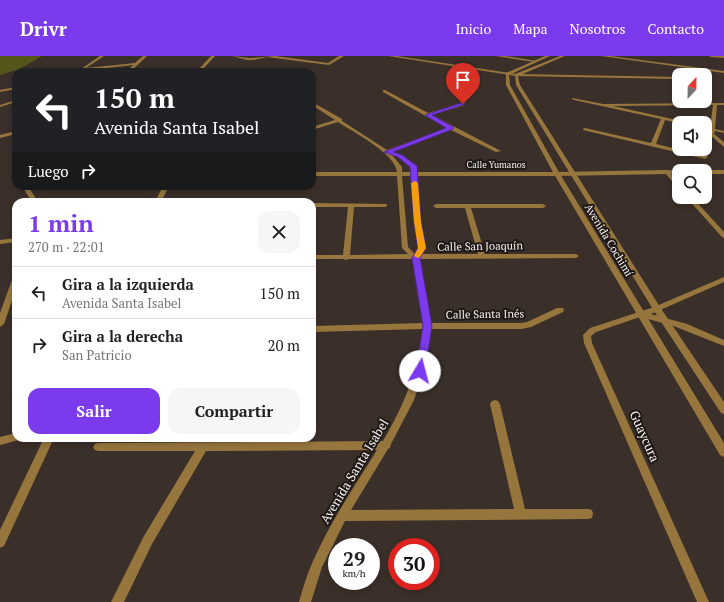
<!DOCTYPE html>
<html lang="es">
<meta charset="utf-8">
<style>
:root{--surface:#fff;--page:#f6f6f6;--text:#202124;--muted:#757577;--line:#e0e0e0;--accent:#7c3aed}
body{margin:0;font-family:"PT Serif",serif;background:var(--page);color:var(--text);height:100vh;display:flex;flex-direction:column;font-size:15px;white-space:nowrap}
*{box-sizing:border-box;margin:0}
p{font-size:13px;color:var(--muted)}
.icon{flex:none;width:22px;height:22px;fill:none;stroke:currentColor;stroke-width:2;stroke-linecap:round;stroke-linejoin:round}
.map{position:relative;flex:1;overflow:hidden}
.sheet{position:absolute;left:12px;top:142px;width:304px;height:244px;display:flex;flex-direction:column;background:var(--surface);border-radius:12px;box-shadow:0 2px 6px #0003}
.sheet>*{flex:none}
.hud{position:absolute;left:12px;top:12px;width:304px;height:122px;border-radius:12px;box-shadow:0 2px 6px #0003;background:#202124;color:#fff;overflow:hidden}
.needle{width:26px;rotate:22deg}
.controls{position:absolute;left:672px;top:12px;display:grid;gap:8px}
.controls a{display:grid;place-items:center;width:40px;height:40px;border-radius:8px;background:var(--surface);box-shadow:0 2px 6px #0003;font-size:20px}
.speed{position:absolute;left:328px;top:482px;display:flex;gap:8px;font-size:20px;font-weight:700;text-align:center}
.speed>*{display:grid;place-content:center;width:52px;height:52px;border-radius:50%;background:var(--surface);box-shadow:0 2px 6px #0003;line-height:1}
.speed small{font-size:10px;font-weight:400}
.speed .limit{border:6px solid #d22;background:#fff;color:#111}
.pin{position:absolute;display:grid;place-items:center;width:34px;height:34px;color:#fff;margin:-41px -17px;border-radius:50% 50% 50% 0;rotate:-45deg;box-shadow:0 0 4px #0007}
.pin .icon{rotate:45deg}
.me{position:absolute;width:44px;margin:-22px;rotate:8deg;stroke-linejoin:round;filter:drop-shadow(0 0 3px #0008)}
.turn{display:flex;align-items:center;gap:14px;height:84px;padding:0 16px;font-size:18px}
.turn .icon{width:52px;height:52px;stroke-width:2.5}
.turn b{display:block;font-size:28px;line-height:34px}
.then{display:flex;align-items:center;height:38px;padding:0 16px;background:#0003;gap:8px;font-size:15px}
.round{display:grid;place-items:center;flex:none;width:42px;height:42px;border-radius:12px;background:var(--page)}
.overview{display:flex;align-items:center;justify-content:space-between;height:68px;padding:0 16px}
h1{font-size:24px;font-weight:700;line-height:30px;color:var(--accent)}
.primary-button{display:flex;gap:8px;margin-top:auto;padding:8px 16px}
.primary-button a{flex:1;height:46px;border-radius:12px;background:var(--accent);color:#fff;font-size:16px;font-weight:700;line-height:46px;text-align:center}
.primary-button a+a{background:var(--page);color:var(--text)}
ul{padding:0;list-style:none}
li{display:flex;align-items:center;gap:12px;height:52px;padding:0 16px;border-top:1px solid var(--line)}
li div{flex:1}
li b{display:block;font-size:15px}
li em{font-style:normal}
header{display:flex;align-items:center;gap:24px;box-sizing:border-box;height:56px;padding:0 20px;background:var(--accent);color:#fff}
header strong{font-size:19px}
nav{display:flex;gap:22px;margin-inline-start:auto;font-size:14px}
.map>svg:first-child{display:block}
.green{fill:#55551c}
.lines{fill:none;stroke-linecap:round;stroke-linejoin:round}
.minor{fill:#97763e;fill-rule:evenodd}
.tertiary{fill:#97763e;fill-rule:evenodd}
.route{fill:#7c3aed;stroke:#51269a}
.slow{fill:#f59e0b}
.labels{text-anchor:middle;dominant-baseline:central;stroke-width:4;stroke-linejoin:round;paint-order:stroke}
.far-street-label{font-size:9px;fill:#fbf3ef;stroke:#1e1916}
.street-label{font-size:11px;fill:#fbf3ef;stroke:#1e1916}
.near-street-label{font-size:13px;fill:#fbf3ef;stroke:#1e1916}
</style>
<header>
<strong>Drivr</strong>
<nav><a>Inicio</a><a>Mapa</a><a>Nosotros</a><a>Contacto</a></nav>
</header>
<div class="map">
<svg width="724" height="546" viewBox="0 0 724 546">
<rect width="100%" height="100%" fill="#3b2f29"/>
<polygon class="green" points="0,0 42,0 20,13 0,19"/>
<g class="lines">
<g class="minor">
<polygon points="100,0 104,0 86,12 135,7 143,0 147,0 130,16 126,16 133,9 74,16 81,13"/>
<polygon points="211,0 215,0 202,14 200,14 200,12"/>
<polygon points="232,0 250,2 275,0 328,7 339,0 344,0 329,9 267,1 254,4 247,4"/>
<polygon points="388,0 397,0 516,18 679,21 679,23 516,20"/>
<polygon points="496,0 506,0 536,5 534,6"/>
<polygon points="601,0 611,0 724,15 724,17"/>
<polygon points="709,0 724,0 724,2 711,1"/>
<polygon points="16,31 16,33 0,36 0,34"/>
<path d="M 383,34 L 385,34 L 428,57 L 465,47 L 465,49 L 432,59 L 501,95 L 496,96 L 451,74 L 392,96 L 402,99 L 415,109 L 416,116 L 557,116 L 667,114 L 681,115 L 679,115 L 679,118 L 671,118 L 679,126 L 679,132 L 677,131 L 666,118 L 557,120 L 416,120 L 420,165 L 425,192 L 422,198 L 478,198 L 465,152 L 436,152 L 433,150 L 436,148 L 543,148 L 546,150 L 543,152 L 471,152 L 485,198 L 576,198 L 579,200 L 576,202 L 420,203 L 431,267 L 521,267 L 527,266 L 557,252 L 563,252 L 564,254 L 563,256 L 531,271 L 521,273 L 431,273 L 426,309 L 414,344 L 391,388 L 390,392 L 388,393 L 351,454 L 514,453 L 490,348 L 492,345 L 495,344 L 498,345 L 500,348 L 525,453 L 588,453 L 592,454 L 593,458 L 592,462 L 588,463 L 345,465 L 322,511 L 311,546 L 299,546 C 303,532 307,518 313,505 C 331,465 354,431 377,394 L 206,395 L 152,488 L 124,546 L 111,546 L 144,480 L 195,395 L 98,395 L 95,394 L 93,391 L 95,388 L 98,387 L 383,385 C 397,361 409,336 416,310 C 420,298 421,285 423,273 L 312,276 L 312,270 L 423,267 L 413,203 L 349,203 L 346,204 L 343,203 L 312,203 L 312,199 L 343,199 L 348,151 L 312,151 L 312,147 L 387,148 L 387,150 L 385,151 L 354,151 L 350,199 L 408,198 L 402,192 L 397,120 L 312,120 L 312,116 L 397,116 C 395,97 353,76 338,66 L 312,74 L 312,71 L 335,64 L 312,49 L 312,46 L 342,63 L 342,65 L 387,94 L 447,72 L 383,36 ZM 392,99 L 398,101 L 410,111 L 411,116 L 402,116 L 402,111 ZM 402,120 L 411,120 L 414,165 L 419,192 L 415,198 L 408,191 Z"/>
<polygon points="572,42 603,48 724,47 724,49 717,49 715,73 724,75 724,77 715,75 714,78 724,86 724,91 710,79 710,74 705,73 705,71 710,72 713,49 613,50 686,66 686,67 679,67 665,64 656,88 707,100 708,101 705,103 583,74 583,73 585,72 651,87 661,63 574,44 572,43"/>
<polygon points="16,44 16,46 0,51 0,49"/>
<polygon points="16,75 16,78 0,82 0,79"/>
<polygon points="705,114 724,114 724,118 705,118 705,115 703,115"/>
<polygon points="22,130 28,130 38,146 32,146"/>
<polygon points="163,130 169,130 161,146 155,146"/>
<polygon points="686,141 692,141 724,176 724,182 722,181"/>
<polygon points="16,182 16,186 0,188 0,184"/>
<polygon points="13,221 16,221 16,233 4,268 0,271 0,257"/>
<polygon points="724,221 724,226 651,258 687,268 724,284 724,290 671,269 640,261 596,276 591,280 592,287 709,546 697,546 584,287 583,279 590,272 654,251"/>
<polygon points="16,377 16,382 20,382 19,384 0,389 0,381"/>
<polygon points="44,382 54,382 4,490 0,492 0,474"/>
</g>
<g class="tertiary">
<polygon points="545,0 550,0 509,19 510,29 560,118 724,387 724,401 720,399 554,118 506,29 506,17"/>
<polygon points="560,0 565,0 518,20 520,29 660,251 724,346 724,358 721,357 654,255 516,29 515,18"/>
</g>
</g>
<polygon class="route" points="461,47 465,48 432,59 453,71 453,73 393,96 402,99 417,110 421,166 426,192 420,202 432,270 425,315 424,318 417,318 416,315 423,270 412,202 418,192 414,166 410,111 398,101 384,96 446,72 425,59"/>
<polygon class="slow" points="415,125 418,127 421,166 426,192 420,201 418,202 414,200 418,192 414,166 411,127"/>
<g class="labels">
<g class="far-street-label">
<text x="496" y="109">Calle Yumanos</text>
</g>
<g class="street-label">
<text transform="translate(609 184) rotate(59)">Avenida Cochimí</text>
<text transform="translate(480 190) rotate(-1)">Calle San Joaquín</text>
<text transform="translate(485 258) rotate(-1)">Calle Santa Inés</text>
</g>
<g class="near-street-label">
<text transform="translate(645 380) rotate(66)">Guaycura</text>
<text transform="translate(354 415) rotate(-59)">Avenida Santa Isabel</text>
</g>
</g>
</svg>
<div class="controls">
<a><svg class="needle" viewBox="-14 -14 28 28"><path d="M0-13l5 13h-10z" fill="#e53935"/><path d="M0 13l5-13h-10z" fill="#757577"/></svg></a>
<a><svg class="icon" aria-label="sound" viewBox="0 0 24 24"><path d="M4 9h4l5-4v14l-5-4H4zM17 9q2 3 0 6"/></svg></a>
<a><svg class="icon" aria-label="search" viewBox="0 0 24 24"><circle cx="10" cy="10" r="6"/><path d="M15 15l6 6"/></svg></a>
</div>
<div class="speed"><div>29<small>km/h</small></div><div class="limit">30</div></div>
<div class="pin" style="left:463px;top:48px;background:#d93025"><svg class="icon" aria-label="arrive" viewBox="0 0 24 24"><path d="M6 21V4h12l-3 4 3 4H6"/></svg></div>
<svg class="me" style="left:420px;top:315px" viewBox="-20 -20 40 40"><circle r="19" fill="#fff"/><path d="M0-13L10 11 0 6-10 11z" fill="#7c3aed"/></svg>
<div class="hud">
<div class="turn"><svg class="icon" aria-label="left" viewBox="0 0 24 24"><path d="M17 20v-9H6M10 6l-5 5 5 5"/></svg><div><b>150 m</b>Avenida Santa Isabel</div></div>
<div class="then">Luego<svg class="icon" aria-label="right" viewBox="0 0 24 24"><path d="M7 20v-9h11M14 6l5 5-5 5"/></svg></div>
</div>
<section class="sheet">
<div class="overview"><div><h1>1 min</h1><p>270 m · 22:01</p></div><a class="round"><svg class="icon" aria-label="close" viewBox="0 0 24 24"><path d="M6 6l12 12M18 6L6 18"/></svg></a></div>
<ul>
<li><svg class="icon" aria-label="left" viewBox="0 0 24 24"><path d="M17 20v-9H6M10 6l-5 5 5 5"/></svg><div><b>Gira a la izquierda</b><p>Avenida Santa Isabel</p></div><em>150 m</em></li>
<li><svg class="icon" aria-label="right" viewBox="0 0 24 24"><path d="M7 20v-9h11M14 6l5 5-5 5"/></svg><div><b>Gira a la derecha</b><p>San Patricio</p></div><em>20 m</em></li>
</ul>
<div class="primary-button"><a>Salir</a><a>Compartir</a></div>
</section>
</div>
